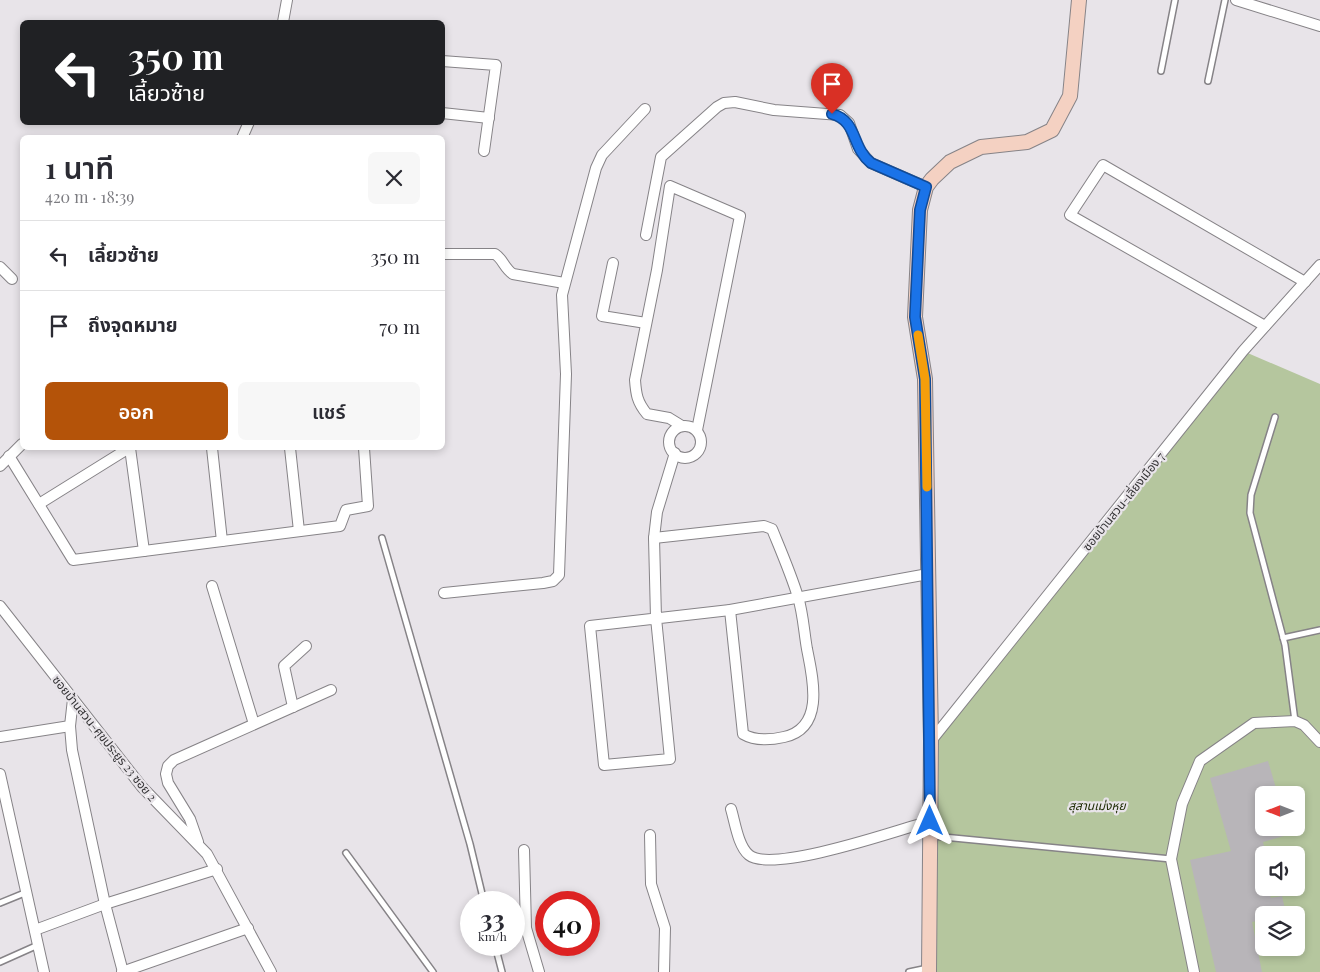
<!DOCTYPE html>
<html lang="th">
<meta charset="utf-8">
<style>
:root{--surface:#fff;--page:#f7f7f7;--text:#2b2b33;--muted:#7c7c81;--line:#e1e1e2;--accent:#b45309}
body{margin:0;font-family:"Playfair Display","Noto Sans Thai",serif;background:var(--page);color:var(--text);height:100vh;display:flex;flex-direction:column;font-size:19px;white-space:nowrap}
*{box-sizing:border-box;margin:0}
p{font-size:16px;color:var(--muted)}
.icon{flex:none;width:28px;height:28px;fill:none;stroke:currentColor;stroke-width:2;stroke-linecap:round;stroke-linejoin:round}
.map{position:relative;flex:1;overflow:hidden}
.details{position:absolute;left:20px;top:135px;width:425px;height:315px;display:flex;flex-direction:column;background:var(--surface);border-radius:8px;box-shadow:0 2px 8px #0003}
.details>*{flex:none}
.banner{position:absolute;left:20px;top:20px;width:425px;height:105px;border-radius:8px;box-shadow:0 2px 8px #0003;background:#202124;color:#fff;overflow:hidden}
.needle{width:32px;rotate:270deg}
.tools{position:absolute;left:1255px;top:786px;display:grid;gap:10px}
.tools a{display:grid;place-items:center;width:50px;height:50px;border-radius:8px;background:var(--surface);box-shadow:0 2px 8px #0003;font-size:25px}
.speed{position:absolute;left:460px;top:891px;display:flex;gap:10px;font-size:25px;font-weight:700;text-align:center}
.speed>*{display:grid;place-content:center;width:65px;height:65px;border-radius:50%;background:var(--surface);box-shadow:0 2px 8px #0003;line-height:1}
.speed small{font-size:12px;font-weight:400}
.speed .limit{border:8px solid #d22;background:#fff;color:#111}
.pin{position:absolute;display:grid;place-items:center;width:42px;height:42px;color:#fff;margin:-51px -21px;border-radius:50% 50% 50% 0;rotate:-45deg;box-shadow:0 0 5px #0007}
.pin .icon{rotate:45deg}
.me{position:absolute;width:55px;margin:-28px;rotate:0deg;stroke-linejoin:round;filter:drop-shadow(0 0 4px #0008)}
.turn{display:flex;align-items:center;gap:18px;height:105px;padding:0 25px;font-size:22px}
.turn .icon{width:65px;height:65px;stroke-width:2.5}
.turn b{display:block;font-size:35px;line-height:42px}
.round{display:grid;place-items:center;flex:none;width:52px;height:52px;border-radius:8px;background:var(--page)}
.summary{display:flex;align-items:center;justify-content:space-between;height:85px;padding:0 25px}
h1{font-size:30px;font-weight:600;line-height:38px}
.button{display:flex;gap:10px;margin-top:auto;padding:10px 25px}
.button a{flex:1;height:58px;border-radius:8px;background:var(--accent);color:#fff;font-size:20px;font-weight:600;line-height:58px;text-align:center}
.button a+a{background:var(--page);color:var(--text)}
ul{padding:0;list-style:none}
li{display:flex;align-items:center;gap:15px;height:70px;padding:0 25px;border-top:1px solid var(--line)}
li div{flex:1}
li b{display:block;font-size:19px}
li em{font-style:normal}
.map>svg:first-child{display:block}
.green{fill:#b5c69e;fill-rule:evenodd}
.building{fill:#b8b5b9}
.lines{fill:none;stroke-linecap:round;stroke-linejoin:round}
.lane-casing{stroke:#868387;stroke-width:8}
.street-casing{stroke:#868387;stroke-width:12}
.secondary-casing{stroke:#868387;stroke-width:16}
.lane{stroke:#fff;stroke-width:5}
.street{stroke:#fff;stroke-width:10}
.secondary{stroke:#f4d1c2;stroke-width:14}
.route-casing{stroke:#114b97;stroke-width:12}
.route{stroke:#1a73e8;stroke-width:9}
.slow{stroke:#f59e0b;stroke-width:9}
.labels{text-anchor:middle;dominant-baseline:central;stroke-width:4.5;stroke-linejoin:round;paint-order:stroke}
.street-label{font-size:12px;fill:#333234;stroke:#e8e4e9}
.park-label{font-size:12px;font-style:italic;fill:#212e08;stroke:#e8e4e9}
</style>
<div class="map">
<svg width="1320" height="972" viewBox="0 0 1320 972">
<rect width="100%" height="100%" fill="#e8e4e9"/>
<path class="green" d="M 1243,351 L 1320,384 L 1320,972 L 929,972 L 931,741 ZM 1264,795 L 1296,795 L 1296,828 L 1264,828 ZM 1264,855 L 1296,855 L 1296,888 L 1264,888 ZM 1264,915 L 1296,915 L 1296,948 L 1264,948 Z"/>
<polygon class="building" points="1268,761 1278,795 1264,795 1264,828 1304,828 1305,830 1263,842 1266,855 1264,855 1264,860 1261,861 1264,888 1268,888 1271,898 1282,896 1286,914 1264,915 1264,919 1252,922 1262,972 1216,972 1190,860 1231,851 1210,778"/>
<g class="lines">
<g class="lane-casing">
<g id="lane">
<polyline points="1161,71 1175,0"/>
<polyline points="1208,81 1225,0"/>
<polyline points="1275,417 1251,495 1250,513 1285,645 1295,721"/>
<polyline points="382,538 470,844 484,902"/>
<polyline points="1283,638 1320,630"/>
<polyline points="933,836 1171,859"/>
<polyline points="346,853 433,972"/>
<polyline points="0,903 27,892"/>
<polyline points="495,945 502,972"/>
<polyline points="0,962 38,945"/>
<polyline points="909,972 928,968"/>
</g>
</g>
<g class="street-casing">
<g id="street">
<polyline points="1236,0 1320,26"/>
<polyline points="283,22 287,0"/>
<polyline points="442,61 496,65 484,151"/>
<polyline points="442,113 489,118"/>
<polyline points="242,138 249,122"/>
<polyline points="646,235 661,157 717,107 724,103 735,102 774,110 840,115 849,123 858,149 871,163 926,187"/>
<path d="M 442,254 L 495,254 C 503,259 504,268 513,274 L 564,283"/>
<polyline points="613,263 602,316 646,323"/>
<polyline points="0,267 12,279"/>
<polyline points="1265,326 1070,215 1103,165 1305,282"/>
<path d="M 682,426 L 669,418 L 647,414 C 637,402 636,394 635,380 L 657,270 L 670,186 L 740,216 L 697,430"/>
<circle cx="685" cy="442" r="16"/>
<polyline points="130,448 144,551"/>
<polyline points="212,448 222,541"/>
<polyline points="290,448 299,531"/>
<polyline points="675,453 657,512 654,538 656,618 670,759 604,765 590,626 730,610 928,574"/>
<polyline points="9,456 73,560 340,526 346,510 368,506 364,448"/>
<polyline points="0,466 22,444"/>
<polyline points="39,504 129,448"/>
<path d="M 654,538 L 764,526 L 772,529 C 781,551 791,574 798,597 C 803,613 804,632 807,649 C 813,679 825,728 784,737 C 771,740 755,741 743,734 L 730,610"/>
<polyline points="212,586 254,724"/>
<polyline points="444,593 543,583 553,581 559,575 566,374 562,295 596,168 602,155 645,109"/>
<polyline points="0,606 142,787 207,854 271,972"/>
<polyline points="73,699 70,726 72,750 105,904 123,972"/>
<polyline points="293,707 284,666 306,646"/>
<polyline points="0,737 70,726"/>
<polyline points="931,741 1243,351 1320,265"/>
<polyline points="0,774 44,972"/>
<path d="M 731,809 C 735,822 738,846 749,855 C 772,874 899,830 930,821"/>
<polyline points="650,835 651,884 665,928 664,972"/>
<polyline points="198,842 190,819 168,783 166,774 168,766 174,760 331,690"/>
<polyline points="524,850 526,928 539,972"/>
<polyline points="35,930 105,904 217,869"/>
<polyline points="122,972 248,928"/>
<polyline points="1194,972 1171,859 1182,804 1200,761 1254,723 1295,721 1304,725 1320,742"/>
</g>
</g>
<g class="secondary-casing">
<polyline id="secondary" points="929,972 931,741 925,379 915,317 920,210 926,187 932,179 950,162 981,147 1027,142 1052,130 1070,96 1079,0"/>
</g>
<use href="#lane" class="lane"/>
<use href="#street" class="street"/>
<use href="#secondary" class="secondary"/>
</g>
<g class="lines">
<g class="route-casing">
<path id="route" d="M 832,114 C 858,121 851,147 871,163 L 926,187 L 920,210 L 915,317 L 925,379 L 930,821"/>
</g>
<use href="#route" class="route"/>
<polyline class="slow" points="918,335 925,379 927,487"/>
</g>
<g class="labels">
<g class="street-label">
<text transform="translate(1123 501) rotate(-51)">ซอยบ้านสวน-เลี่ยงเมือง 7</text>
<text transform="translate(105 738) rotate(51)">ซอยบ้านสวน-ศุขประยูร 23 ซอย 2</text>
</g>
<g class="park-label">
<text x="1097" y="805">สุสานเม่งหุย</text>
</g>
</g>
</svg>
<div class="tools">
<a><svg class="needle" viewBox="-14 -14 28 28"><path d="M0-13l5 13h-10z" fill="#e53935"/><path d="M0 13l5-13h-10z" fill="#7c7c81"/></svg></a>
<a><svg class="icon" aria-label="sound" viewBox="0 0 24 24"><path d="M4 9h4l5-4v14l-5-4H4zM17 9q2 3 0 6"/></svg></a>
<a><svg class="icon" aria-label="layers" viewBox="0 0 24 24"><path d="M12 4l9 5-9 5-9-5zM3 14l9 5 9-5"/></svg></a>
</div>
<div class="speed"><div>33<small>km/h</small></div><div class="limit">40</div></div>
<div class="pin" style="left:832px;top:114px;background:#d93025"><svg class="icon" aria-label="arrive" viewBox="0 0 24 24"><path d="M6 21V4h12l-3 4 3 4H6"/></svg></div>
<svg class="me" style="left:930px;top:821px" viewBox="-20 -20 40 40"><path d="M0-17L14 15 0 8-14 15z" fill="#1a73e8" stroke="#fff" stroke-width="4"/></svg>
<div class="banner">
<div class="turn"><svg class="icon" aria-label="left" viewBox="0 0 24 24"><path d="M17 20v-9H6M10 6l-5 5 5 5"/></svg><div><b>350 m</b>เลี้ยวซ้าย</div></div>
</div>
<section class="details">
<div class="summary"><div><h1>1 นาที</h1><p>420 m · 18:39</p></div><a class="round"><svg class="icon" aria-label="close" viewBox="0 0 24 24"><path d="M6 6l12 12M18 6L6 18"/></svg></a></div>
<ul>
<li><svg class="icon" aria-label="left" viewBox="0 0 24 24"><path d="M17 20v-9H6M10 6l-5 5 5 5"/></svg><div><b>เลี้ยวซ้าย</b></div><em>350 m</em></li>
<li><svg class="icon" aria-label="arrive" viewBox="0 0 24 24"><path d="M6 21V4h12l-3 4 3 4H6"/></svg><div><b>ถึงจุดหมาย</b></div><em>70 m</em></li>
</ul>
<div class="button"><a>ออก</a><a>แชร์</a></div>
</section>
</div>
